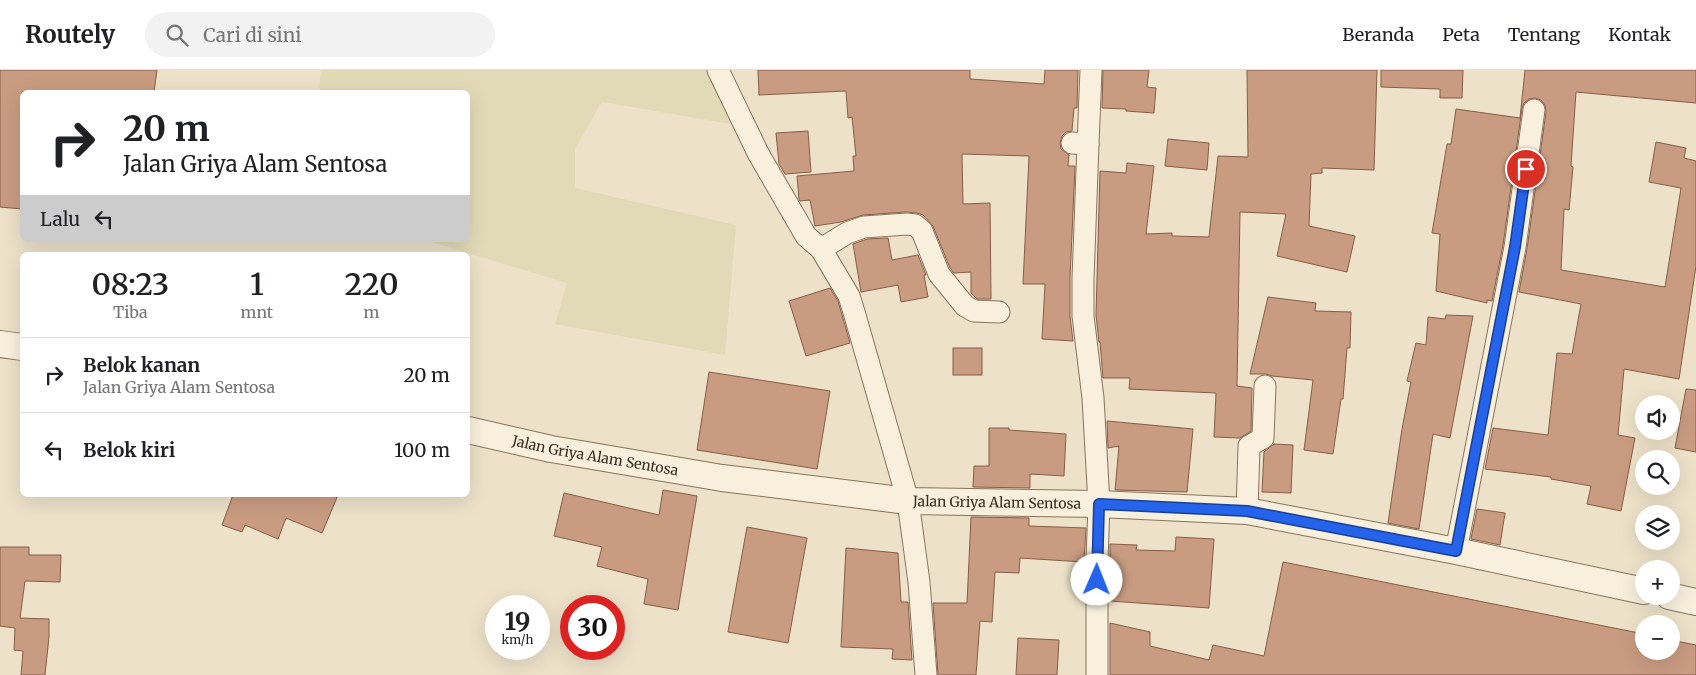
<!DOCTYPE html>
<html lang="id">
<meta charset="utf-8">
<style>
:root{--surface:#fff;--page:#f2f2f2;--text:#202124;--muted:#757577;--line:#e0e0e0}
body{margin:0;font-family:Merriweather,serif;background:var(--page);color:var(--text);height:100vh;display:flex;flex-direction:column;font-size:19px;white-space:nowrap}
*{box-sizing:border-box;margin:0}
p{font-size:16px;color:var(--muted)}
.icon{flex:none;width:28px;height:28px;fill:none;stroke:currentColor;stroke-width:2;stroke-linecap:round;stroke-linejoin:round}
.map{position:relative;flex:1;overflow:hidden}
.details{position:absolute;left:20px;top:182px;width:450px;height:245px;display:flex;flex-direction:column;background:var(--surface);border-radius:8px;box-shadow:0 5px 20px #0002}
.details>*{flex:none}
.hud{position:absolute;left:20px;top:20px;width:450px;height:152px;border-radius:8px;box-shadow:0 5px 20px #0002;background:#fff;color:var(--text);overflow:hidden}
.buttons{position:absolute;left:1635px;top:325px;display:grid;gap:10px}
.buttons a{display:grid;place-items:center;width:45px;height:45px;border-radius:50%;background:var(--surface);box-shadow:0 5px 20px #0002;font-size:25px}
.speed{position:absolute;left:485px;top:525px;display:flex;gap:10px;font-size:25px;font-weight:700;text-align:center}
.speed>*{display:grid;place-content:center;width:65px;height:65px;border-radius:50%;background:var(--surface);box-shadow:0 5px 20px #0002;line-height:1}
.speed small{font-size:12px;font-weight:400}
.speed .limit{border:8px solid #d22;background:#fff;color:#111}
.pin{position:absolute;display:grid;place-items:center;width:42px;height:42px;color:#fff;margin:-21px;border:2px solid #fff;border-radius:50%;box-shadow:0 1px 5px #0007}
.me{position:absolute;width:55px;margin:-28px;rotate:1deg;stroke-linejoin:round;filter:drop-shadow(0 0 4px #0008)}
.turn{display:flex;align-items:center;gap:18px;height:105px;padding:0 20px;font-size:22px}
.turn .icon{width:65px;height:65px;stroke-width:2.5}
.turn b{display:block;font-size:35px;line-height:42px}
.then{display:flex;align-items:center;height:48px;padding:0 20px;background:#0003;gap:10px;font-size:19px}
.eta{display:flex;justify-content:space-evenly;align-items:center;height:85px;text-align:center}
.eta b{font-size:30px;font-weight:600;line-height:35px}
ul{padding:0;list-style:none}
li{display:flex;align-items:center;gap:15px;height:75px;padding:0 20px;border-top:1px solid var(--line)}
li div{flex:1}
li b{display:block;font-size:19px}
li em{font-style:normal}
header{display:flex;align-items:center;gap:30px;box-sizing:border-box;height:70px;padding:0 25px;background:var(--surface);border-bottom:1px solid var(--line)}
header strong{font-size:24px}
nav{display:flex;gap:28px;margin-inline-start:auto;font-size:18px}
.search{width:350px;height:45px;background:var(--page);display:flex;align-items:center;gap:12px;box-sizing:border-box;padding:0 18px;border-radius:28px;color:var(--muted);font-size:19px}
.map>svg:first-child{display:block}
.farmland{fill:#e2dab7}
.building{fill:#c99c81;stroke:#875d45}
.lines{fill:none;stroke-linecap:round;stroke-linejoin:round}
.minor-casing{stroke:#89735e;stroke-width:23}
.tertiary-casing{stroke:#89735e;stroke-width:28}
.minor{stroke:#f8efdc;stroke-width:21}
.tertiary{stroke:#f8efdc;stroke-width:26}
.route-casing{stroke:#184099;stroke-width:12}
.route{stroke:#2563eb;stroke-width:9}
.labels{text-anchor:middle;dominant-baseline:central;stroke-width:5;stroke-linejoin:round;paint-order:stroke}
.street-label{font-size:14px;fill:#3a2c21;stroke:#f5ebd8}
</style>
<header>
<strong>Routely</strong>
<div class="search"><svg class="icon" aria-label="search" viewBox="0 0 24 24"><circle cx="10" cy="10" r="6"/><path d="M15 15l6 6"/></svg>Cari di sini</div>
<nav><a>Beranda</a><a>Peta</a><a>Tentang</a><a>Kontak</a></nav>
</header>
<div class="map">
<svg width="1696" height="605" viewBox="0 0 1696 605">
<rect width="100%" height="100%" fill="#ede1c9"/>
<polygon class="farmland" points="321,0 714,0 731,54 602,32 575,79 575,118 736,155 725,285 555,254 567,213 434,173 435,170 468,170 468,22 319,22"/>
<g class="building">
<polygon points="0,0 157,0 154,22 22,22 22,139 0,137"/>
<polygon points="758,0 970,0 970,9 1044,14 1045,0 1078,0 1077,38 1074,38 1072,61 1066,62 1062,66 1060,73 1061,79 1069,85 1068,96 1075,96 1070,209 1070,246 1073,271 1042,269 1045,214 1023,214 1029,86 962,84 963,134 990,133 991,229 977,229 971,223 971,202 954,203 950,198 933,156 923,145 917,143 906,142 863,145 841,152 815,156 810,130 800,131 799,129 797,106 854,101 853,86 856,86 852,47 848,48 846,21 759,25"/>
<polygon points="1103,0 1149,0 1147,17 1156,18 1154,43 1126,41 1126,39 1102,38"/>
<polygon points="1247,0 1377,0 1374,100 1322,98 1322,103 1311,104 1309,156 1355,166 1347,202 1277,186 1286,144 1240,142 1237,316 1252,318 1251,361 1240,368 1214,367 1216,323 1129,319 1130,308 1103,308 1100,272 1099,272 1096,245 1100,101 1126,103 1127,93 1154,96 1146,164 1172,163 1172,166 1209,167 1218,86 1248,87"/>
<polygon points="1381,0 1463,0 1462,28 1440,28 1440,19 1381,17"/>
<polygon points="1525,0 1696,0 1696,33 1576,22 1571,96 1573,97 1569,140 1564,139 1561,200 1665,217 1681,118 1649,112 1656,72 1686,78 1684,88 1696,91 1696,196 1679,309 1624,299 1618,365 1635,368 1621,441 1587,434 1591,416 1551,409 1551,407 1485,399 1493,358 1548,365 1557,283 1572,284 1581,234 1519,222 1527,179 1546,42 1545,35 1541,30 1535,28 1529,29 1524,33 1522,38 1503,175 1492,231 1487,230 1487,233 1436,221 1440,164 1432,163 1447,74 1451,74 1456,39 1520,48"/>
<polygon points="808,61 811,102 785,104 779,94 776,63"/>
<polygon points="1168,69 1209,73 1207,100 1165,96"/>
<polygon points="888,168 892,190 918,185 926,205 924,205 928,227 901,232 898,215 861,222 853,174 867,169"/>
<polygon points="830,218 838,231 850,273 806,286 789,231"/>
<polygon points="1268,227 1316,233 1315,241 1351,242 1350,278 1347,278 1343,329 1341,329 1333,384 1304,380 1313,310 1272,306 1266,304 1250,304"/>
<polygon points="1446,245 1473,246 1450,368 1433,364 1419,459 1388,453 1402,359 1411,312 1407,311 1416,273 1426,275 1428,247 1445,249"/>
<rect x="953" y="278" width="29" height="27"/>
<polygon points="709,302 830,321 817,399 697,380"/>
<polygon points="1686,319 1696,320 1696,382 1675,378"/>
<polygon points="1107,351 1193,359 1187,422 1115,420 1119,376 1108,378"/>
<polygon points="989,358 1009,358 1009,360 1066,364 1064,406 1030,404 1030,418 973,417 974,396 989,396"/>
<polygon points="1274,374 1293,375 1291,423 1262,422 1264,382"/>
<polygon points="663,420 697,426 678,540 644,534 648,509 597,496 602,477 554,466 564,423 659,445"/>
<polygon points="233,425 338,425 322,463 286,448 278,469 245,455 242,462 222,455"/>
<polygon points="1477,439 1505,443 1500,475 1471,469"/>
<polygon points="971,447 1029,448 1029,456 1086,458 1084,492 1020,488 1019,503 995,502 992,552 980,551 976,605 938,605 933,533 967,533"/>
<polygon points="747,457 807,468 788,573 728,562"/>
<polygon points="1176,467 1214,469 1209,538 1110,531 1110,474 1137,475 1136,480 1175,481"/>
<polygon points="0,477 29,477 29,485 61,485 60,512 25,511 20,548 49,549 49,567 45,605 21,605 23,581 14,580 15,558 0,556"/>
<polygon points="846,478 898,483 901,532 908,532 912,590 892,589 893,579 841,577"/>
<polygon points="1283,492 1644,564 1644,581 1671,581 1671,570 1696,575 1696,605 1110,605 1110,553 1150,562 1150,576 1209,590 1213,575 1264,586"/>
<polygon points="1018,568 1059,570 1057,605 1016,605"/>
</g>
<g class="lines">
<g class="minor-casing">
<g id="minor">
<polyline points="718,0 758,83 806,166 821,179 849,226 854,242 908,431 919,512 926,605"/>
<polyline points="1072,73 1088,74 1091,0"/>
<polyline points="1088,74 1083,209 1083,246 1093,328 1099,434 1097,491 1097,605"/>
<polyline points="821,179 847,163 864,157 907,154 915,155 922,161 939,204 965,236 974,241 999,242"/>
<polyline points="1247,441 1249,376 1263,368 1265,316"/>
<polyline points="1456,481 1515,177 1534,40"/>
</g>
</g>
<g class="tertiary-casing">
<g id="tertiary">
<polyline points="0,274 22,277"/>
<path id="s1" d="M 468,360 L 551,379 L 722,408 L 908,431 L 1099,434 L 1247,441 L 1456,481 L 1644,521"/>
<polyline points="1669,526 1696,532"/>
</g>
</g>
<use href="#minor" class="minor"/>
<use href="#tertiary" class="tertiary"/>
</g>
<g class="lines">
<g class="route-casing">
<polyline id="route" points="1097,510 1099,434 1247,441 1456,481 1515,177 1526,99"/>
</g>
<use href="#route" class="route"/>
</g>
<g class="labels">
<g class="street-label">
<text stroke="none"><textPath href="#s1" startOffset="130">Jalan Griya Alam Sentosa</textPath></text>
<text stroke="none"><textPath href="#s1" startOffset="535">Jalan Griya Alam Sentosa</textPath></text>
</g>
</g>
</svg>
<div class="buttons">
<a><svg class="icon" aria-label="sound" viewBox="0 0 24 24"><path d="M4 9h4l5-4v14l-5-4H4zM17 9q2 3 0 6"/></svg></a>
<a><svg class="icon" aria-label="search" viewBox="0 0 24 24"><circle cx="10" cy="10" r="6"/><path d="M15 15l6 6"/></svg></a>
<a><svg class="icon" aria-label="layers" viewBox="0 0 24 24"><path d="M12 4l9 5-9 5-9-5zM3 14l9 5 9-5"/></svg></a>
<a>+</a>
<a>−</a>
</div>
<div class="speed"><div>19<small>km/h</small></div><div class="limit">30</div></div>
<div class="pin" style="left:1526px;top:99px;background:#d93025"><svg class="icon" aria-label="arrive" viewBox="0 0 24 24"><path d="M6 21V4h12l-3 4 3 4H6"/></svg></div>
<svg class="me" style="left:1097px;top:510px" viewBox="-20 -20 40 40"><circle r="19" fill="#fff"/><path d="M0-13L10 11 0 6-10 11z" fill="#2563eb"/></svg>
<div class="hud">
<div class="turn"><svg class="icon" aria-label="right" viewBox="0 0 24 24"><path d="M7 20v-9h11M14 6l5 5-5 5"/></svg><div><b>20 m</b>Jalan Griya Alam Sentosa</div></div>
<div class="then">Lalu<svg class="icon" aria-label="left" viewBox="0 0 24 24"><path d="M17 20v-9H6M10 6l-5 5 5 5"/></svg></div>
</div>
<section class="details">
<div class="eta">
<div><b>08:23</b><p>Tiba</p></div>
<div><b>1</b><p>mnt</p></div>
<div><b>220</b><p>m</p></div>
</div>
<ul>
<li><svg class="icon" aria-label="right" viewBox="0 0 24 24"><path d="M7 20v-9h11M14 6l5 5-5 5"/></svg><div><b>Belok kanan</b><p>Jalan Griya Alam Sentosa</p></div><em>20 m</em></li>
<li><svg class="icon" aria-label="left" viewBox="0 0 24 24"><path d="M17 20v-9H6M10 6l-5 5 5 5"/></svg><div><b>Belok kiri</b></div><em>100 m</em></li>
</ul>
</section>
</div>
